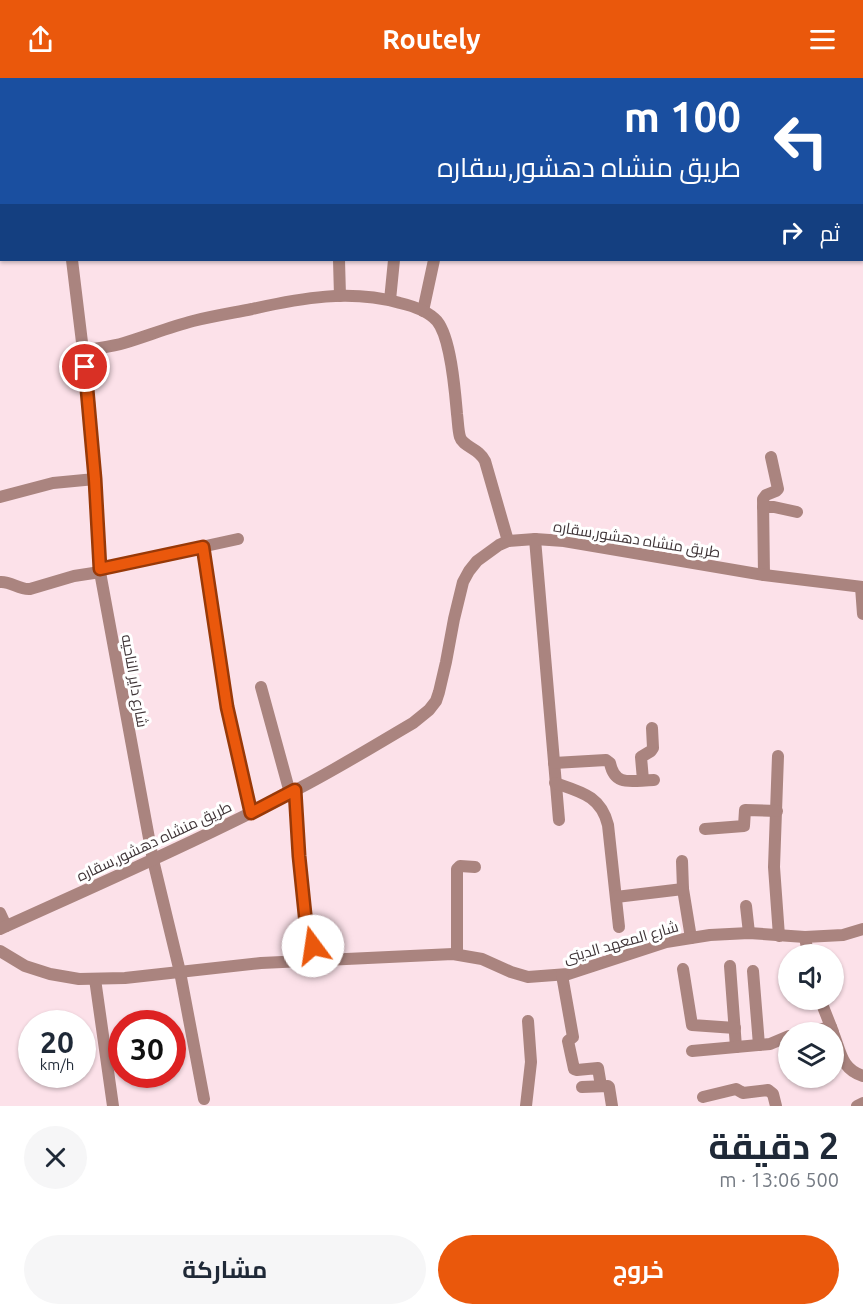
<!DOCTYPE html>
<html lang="ar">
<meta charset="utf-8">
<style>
:root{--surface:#fff;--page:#f6f6f7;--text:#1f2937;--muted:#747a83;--accent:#ea580c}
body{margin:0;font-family:Ubuntu,Cairo,sans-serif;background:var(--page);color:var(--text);direction:rtl;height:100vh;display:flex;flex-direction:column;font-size:22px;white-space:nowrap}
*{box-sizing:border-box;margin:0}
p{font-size:20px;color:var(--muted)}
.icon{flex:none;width:33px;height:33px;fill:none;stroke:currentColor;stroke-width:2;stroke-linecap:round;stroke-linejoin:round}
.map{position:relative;height:1028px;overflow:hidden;direction:ltr}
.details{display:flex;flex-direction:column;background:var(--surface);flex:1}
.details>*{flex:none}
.hud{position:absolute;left:0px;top:0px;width:864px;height:183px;box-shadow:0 2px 4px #0004;direction:rtl;background:#1a4fa0;color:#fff;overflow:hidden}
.controls{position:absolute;left:778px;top:866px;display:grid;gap:12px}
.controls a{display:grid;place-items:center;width:66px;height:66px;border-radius:50%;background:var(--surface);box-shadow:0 2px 4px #0004;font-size:30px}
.speed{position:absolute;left:18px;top:932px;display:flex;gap:12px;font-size:30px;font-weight:700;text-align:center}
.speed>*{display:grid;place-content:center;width:78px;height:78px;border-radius:50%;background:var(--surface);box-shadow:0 2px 4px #0004;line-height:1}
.speed small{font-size:15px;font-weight:400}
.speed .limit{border:9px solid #d22;background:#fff;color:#111}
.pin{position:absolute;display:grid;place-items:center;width:51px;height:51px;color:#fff;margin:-26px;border:3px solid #fff;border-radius:50%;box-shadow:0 2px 6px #0007}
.me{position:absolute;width:66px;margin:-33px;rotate:346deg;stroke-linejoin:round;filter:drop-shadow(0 0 4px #0008)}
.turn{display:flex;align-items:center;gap:21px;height:126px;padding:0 24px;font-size:27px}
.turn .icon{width:78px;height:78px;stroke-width:2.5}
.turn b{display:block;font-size:42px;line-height:51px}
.then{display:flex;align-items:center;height:57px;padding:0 24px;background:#0003;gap:12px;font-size:22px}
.round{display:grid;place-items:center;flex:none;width:63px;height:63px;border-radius:32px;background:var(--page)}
.headline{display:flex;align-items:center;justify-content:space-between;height:102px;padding:0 24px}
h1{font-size:36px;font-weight:700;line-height:45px}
.primary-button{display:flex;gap:12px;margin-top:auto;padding:12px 24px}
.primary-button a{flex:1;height:69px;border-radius:36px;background:var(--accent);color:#fff;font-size:24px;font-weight:700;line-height:69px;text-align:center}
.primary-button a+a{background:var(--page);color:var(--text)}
header{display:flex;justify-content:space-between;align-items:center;height:78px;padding:0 24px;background:var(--accent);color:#fff;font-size:27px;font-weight:700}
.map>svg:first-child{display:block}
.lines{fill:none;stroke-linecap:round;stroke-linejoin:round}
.street{stroke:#aa847f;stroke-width:12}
.route-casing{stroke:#983908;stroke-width:15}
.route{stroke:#ea580c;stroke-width:10}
.labels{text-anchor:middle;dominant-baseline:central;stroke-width:6;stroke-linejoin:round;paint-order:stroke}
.street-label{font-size:15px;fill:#3e3336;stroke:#fff}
</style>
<header><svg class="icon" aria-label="menu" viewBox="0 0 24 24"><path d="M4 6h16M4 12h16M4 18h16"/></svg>Routely<svg class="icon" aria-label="share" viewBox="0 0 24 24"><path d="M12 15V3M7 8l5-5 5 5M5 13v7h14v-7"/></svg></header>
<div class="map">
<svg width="863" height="1028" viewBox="0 0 863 1028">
<rect width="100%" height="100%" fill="#fce1e9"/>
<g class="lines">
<g class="street">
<polyline points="385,0 385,2"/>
<polyline points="72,182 89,322 100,494 153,782 180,894 204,1021"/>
<polyline points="339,182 340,218"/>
<polyline points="390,222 394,182"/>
<polyline points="423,233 434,182"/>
<path d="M 84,273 C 97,270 111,269 124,265 C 147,258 170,249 193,243 C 213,238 232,235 252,231 C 301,220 350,211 400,225 C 413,228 428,233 437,243 C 451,260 455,313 457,336 C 458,343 458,352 460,359 C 463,369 479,370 485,383 L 508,463"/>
<polyline points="0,419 53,405 95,401"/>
<polyline points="763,429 774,429 797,434"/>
<polyline points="535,461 559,742"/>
<polyline points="203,469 227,629 251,735"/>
<polyline points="100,491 238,461"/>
<polyline points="764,497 763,421 766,417 776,413 778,411 771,379"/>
<path d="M 0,504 C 11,503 19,512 30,511 L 74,498 L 100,494"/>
<polyline points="861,509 863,536"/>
<polyline points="261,609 290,715"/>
<polyline points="778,678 774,789 779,858"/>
<path d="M 554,685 L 606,682 L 610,685 C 615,710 633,702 654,702"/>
<polyline points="643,702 641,679 651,673 653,670 652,650"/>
<path d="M 555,705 C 581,714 601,718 608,747 L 619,849"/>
<polyline points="295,712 299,778 306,846 313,868 312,883"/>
<polyline points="705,751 744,748 745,732 777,733"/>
<polyline points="682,783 683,811 691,860"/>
<polyline points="616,819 683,811"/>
<polyline points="746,828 749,855"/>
<polyline points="0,835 6,848"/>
<path d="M 0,851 C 97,807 195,764 290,715 C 332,694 372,669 413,645 L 429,632 L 436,623 L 439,614 L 446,584 L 454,541 L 463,504 L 469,493 L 477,483 L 499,467 L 508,463 L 535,461 L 564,463 L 764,497 L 863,509"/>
<polyline points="805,859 808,876"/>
<polyline points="0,873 25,888 50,896 79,901 125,900 261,885 453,876 482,881 511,894 528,899 568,896 666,864 710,857 749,855 805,859 843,857 863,851"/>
<polyline points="457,876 457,791 460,788 475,789"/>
<polyline points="730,888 736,969"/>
<polyline points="683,891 692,947 735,950"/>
<polyline points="753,893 759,967"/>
<polyline points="562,897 573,959 568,963 574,991 577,992 598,990 601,1008"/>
<polyline points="95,901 113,1028"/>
<polyline points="820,921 833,954"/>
<polyline points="808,954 831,949"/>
<path d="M 834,957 C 841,976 842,991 863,998"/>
<polyline points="692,973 770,966 789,958"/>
<polyline points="582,1009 608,1008 609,1009 612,1028"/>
<polyline points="703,1019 736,1011 743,1015 768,1012 773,1016 776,1028"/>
<polyline points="526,1028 531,984 528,943"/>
<polyline points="857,1028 863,1025"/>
</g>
</g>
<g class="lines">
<g class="route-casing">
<polyline id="route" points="85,289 95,401 100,491 203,469 227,629 251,735 295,712 299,778 306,846 313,868"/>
</g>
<use href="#route" class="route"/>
</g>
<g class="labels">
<g class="street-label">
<text transform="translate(637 461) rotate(9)">طريق منشاه دهشور,سقاره</text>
<text transform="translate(135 603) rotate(80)">شارع داير الناحيه</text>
<text transform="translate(154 763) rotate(-25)">طريق منشاه دهشور,سقاره</text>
<text transform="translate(621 864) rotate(-16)">شارع المعهد الدينى</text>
</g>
</g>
</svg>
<div class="controls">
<a><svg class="icon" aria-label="sound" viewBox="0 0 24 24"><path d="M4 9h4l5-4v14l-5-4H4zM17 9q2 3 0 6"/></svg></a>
<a><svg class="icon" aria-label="layers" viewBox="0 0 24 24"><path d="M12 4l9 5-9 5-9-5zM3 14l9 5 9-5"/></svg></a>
</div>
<div class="speed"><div>20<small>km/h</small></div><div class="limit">30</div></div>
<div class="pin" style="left:85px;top:289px;background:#d93025"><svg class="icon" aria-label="arrive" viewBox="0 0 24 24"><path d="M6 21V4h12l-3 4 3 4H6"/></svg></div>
<svg class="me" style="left:313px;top:868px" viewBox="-20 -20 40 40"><circle r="19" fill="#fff"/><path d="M0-13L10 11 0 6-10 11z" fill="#ea580c"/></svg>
<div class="hud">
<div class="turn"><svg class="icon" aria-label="left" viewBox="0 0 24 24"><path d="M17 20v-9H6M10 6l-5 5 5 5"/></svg><div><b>100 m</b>طريق منشاه دهشور,سقاره</div></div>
<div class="then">ثم<svg class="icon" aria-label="right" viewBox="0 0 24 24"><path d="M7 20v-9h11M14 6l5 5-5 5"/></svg></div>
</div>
</div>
<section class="details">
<div class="headline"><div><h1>2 دقيقة</h1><p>500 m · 13:06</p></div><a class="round"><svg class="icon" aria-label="close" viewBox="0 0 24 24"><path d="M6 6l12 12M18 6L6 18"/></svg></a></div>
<div class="primary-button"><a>خروج</a><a>مشاركة</a></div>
</section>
